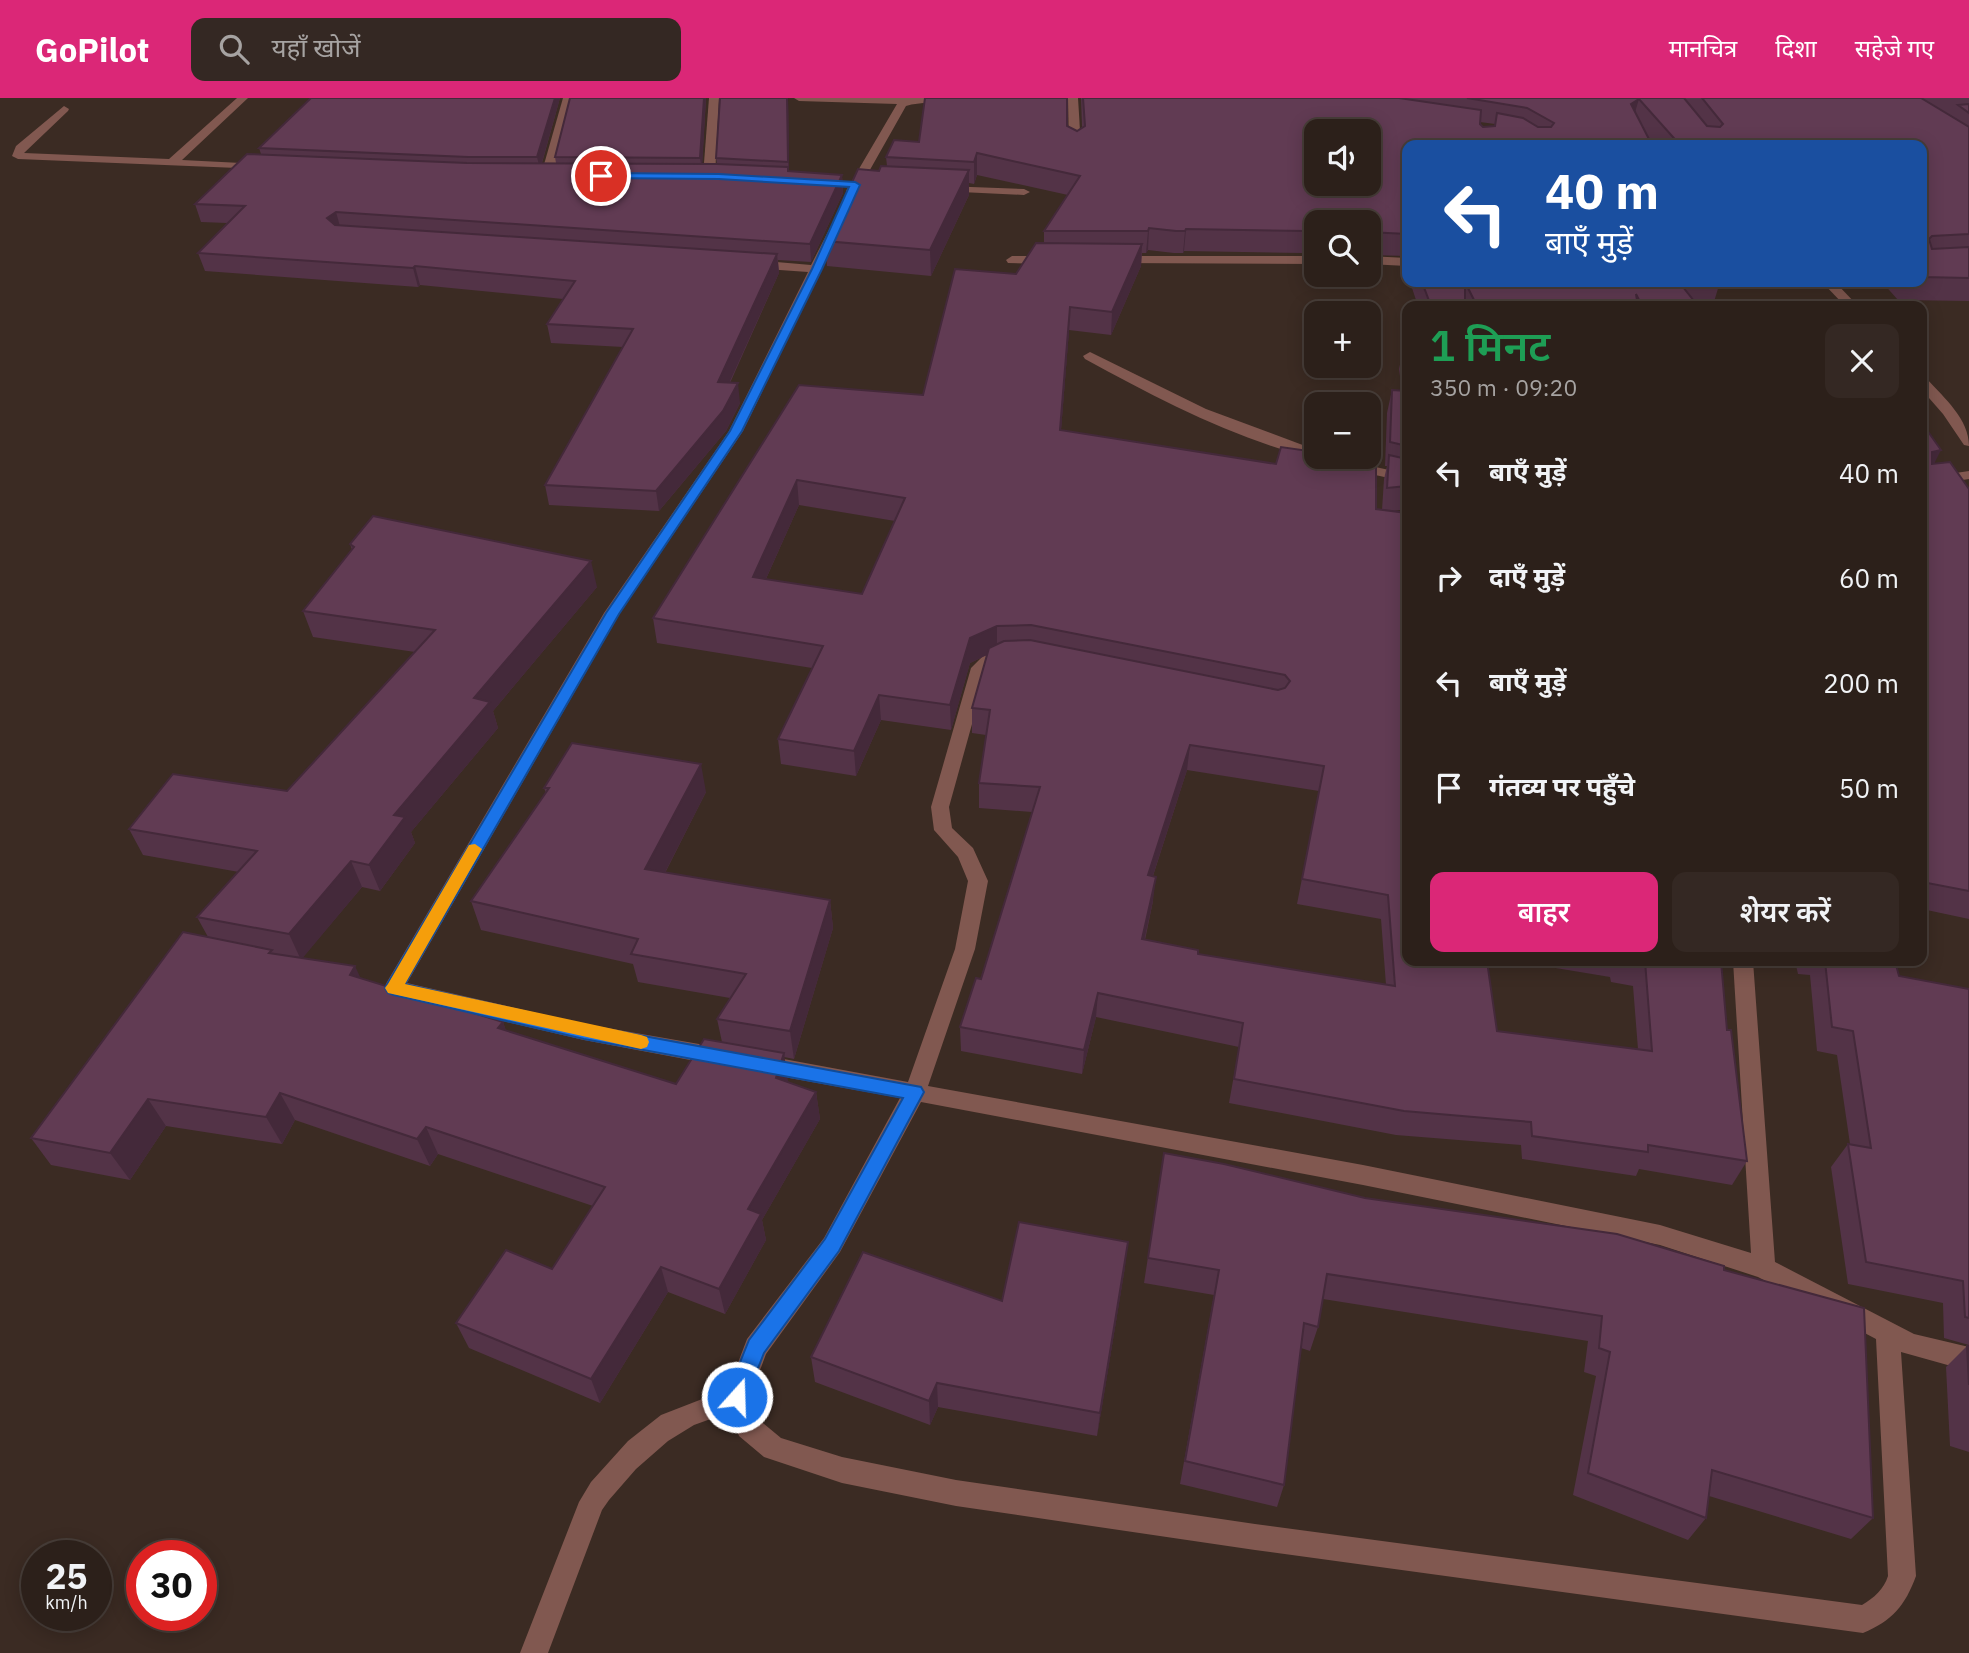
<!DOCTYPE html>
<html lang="hi">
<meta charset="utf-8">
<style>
:root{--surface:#2c201a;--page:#342823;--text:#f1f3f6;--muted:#a6a3a2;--line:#483e39;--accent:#db2777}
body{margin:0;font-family:"IBM Plex Sans","Noto Sans Devanagari",sans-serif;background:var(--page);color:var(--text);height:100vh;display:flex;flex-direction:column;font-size:26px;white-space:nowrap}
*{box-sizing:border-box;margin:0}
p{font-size:23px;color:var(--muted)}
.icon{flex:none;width:38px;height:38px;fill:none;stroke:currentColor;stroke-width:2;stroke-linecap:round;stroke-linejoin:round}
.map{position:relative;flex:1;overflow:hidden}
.details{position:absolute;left:1402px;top:203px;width:525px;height:665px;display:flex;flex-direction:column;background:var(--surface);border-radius:14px;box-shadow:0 4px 18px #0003,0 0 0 2px var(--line)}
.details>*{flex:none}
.top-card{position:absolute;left:1402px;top:42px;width:525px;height:147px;border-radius:14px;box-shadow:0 4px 18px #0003,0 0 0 2px var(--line);background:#1a4fa0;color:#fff;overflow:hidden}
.controls{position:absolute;left:1304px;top:21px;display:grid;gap:14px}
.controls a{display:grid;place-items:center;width:77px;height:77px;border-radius:14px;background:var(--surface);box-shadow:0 4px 18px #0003,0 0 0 2px var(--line);font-size:35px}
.speed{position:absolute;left:21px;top:1442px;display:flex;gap:14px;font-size:35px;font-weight:700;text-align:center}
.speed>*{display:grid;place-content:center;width:91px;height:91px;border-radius:50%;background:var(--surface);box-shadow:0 4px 18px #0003,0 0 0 2px var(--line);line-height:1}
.speed small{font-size:18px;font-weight:400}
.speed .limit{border:10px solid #d22;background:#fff;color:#111}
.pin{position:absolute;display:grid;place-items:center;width:60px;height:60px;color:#fff;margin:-30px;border:4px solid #fff;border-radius:50%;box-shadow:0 2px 7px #0007}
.me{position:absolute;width:77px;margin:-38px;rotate:20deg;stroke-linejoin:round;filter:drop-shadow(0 0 5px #0008)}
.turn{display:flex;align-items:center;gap:24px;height:147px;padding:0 28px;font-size:32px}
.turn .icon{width:91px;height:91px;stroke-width:2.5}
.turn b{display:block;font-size:49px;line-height:60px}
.round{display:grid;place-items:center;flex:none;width:74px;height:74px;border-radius:14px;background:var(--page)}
.overview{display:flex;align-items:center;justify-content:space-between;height:119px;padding:0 28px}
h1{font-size:42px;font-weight:600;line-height:52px;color:#1e9e55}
.action{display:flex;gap:14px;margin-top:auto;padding:14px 28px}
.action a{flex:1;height:80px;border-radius:14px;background:var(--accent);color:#fff;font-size:28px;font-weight:600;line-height:80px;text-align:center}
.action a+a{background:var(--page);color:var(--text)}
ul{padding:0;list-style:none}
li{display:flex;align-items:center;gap:21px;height:105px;padding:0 28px}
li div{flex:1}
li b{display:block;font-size:26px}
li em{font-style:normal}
header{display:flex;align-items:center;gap:42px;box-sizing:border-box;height:98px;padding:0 35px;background:var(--accent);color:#fff}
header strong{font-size:33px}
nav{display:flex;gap:38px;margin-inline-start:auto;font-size:24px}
.search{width:490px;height:63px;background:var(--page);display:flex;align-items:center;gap:18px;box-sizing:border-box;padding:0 24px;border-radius:14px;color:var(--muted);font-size:26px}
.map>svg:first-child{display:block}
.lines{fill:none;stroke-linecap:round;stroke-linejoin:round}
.minor{fill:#815850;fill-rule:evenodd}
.wall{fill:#533347;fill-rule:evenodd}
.shaded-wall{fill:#44293a}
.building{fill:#613b53;stroke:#44293a;stroke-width:2;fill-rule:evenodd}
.route{fill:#1a73e8;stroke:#114b97;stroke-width:2}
.slow{fill:#f59e0b}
</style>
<header>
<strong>GoPilot</strong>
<div class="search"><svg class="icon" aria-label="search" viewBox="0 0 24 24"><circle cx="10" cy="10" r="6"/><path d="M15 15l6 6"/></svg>यहाँ खोजें</div>
<nav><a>मानचित्र</a><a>दिशा</a><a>सहेजे गए</a></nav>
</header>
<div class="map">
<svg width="1969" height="1555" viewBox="0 0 1969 1555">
<rect width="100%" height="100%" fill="#3b2b23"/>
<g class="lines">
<g class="minor">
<polygon points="237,0 248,0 182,62 260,66 264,67 264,71 18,61 12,58 16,48 64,8 69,11 68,13 24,55 169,61"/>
<polygon points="563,0 573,0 553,77 547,80 541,77"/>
<polygon points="709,0 719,0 715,78 709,81 703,78"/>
<path d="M 794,0 L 951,0 C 939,7 920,3 906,8 L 858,93 L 852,96 L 846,93 L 897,6 L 799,3 Z"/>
<polygon points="1068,0 1078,0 1081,49 1075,52 1069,49"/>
<polygon points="944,88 1024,91 1030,94 1024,97 940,93 938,91"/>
<polygon points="833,124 843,127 743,333 620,515 407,885 584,926 722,950 730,953 733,959 730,965 722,968 584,942 387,896 384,890 387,884 604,515 729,333 808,174 752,170 746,166 752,162 811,167"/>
<polygon points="1012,158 1049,158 1055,162 1049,166 1008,165 1006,162"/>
<polygon points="1118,158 1316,158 1316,166 1114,165 1112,162"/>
<polygon points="1368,158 1407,160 1407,168 1368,166"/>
<polygon points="1822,184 1835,184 1858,208 1845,208"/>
<path d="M 1090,254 L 1206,311 L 1316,352 L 1316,359 L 1322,359 L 1316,361 C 1235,341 1158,301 1085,261 L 1083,258 Z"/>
<path d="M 1922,280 L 1927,281 C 1945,301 1969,321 1969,348 L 1964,347 L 1943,316 L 1922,292 Z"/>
<polygon points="1353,364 1407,376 1407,384 1348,371 1346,368 1348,365"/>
<polygon points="1969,373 1969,381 1922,388 1922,380"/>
<path d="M 1008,553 L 1014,554 L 1016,558 L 1014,562 L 994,566 L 987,572 L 949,709 L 952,730 L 973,750 L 988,783 L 975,851 L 928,988 L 1363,1067 L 1660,1127 L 1751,1155 L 1733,863 L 1753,863 L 1775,1164 L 1914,1236 L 1969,1249 L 1969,1273 L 1901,1254 L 1916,1478 C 1905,1508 1892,1523 1863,1535 L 1255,1452 L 956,1408 L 842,1385 L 764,1359 L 739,1338 L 730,1314 L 694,1327 L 668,1343 L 636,1371 L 609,1402 L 602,1412 L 548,1555 L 520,1555 L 579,1404 L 591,1384 L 628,1343 L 661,1317 L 728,1291 L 747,1241 L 824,1140 L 900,1000 L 762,975 L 754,972 L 751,966 L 754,960 L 762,957 L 908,984 L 955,851 L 968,783 L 958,759 L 934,732 L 931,709 L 971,570 L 983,558 ZM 921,1004 L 1363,1087 L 1660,1147 L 1758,1179 L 1876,1241 L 1888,1478 C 1884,1491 1874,1500 1862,1507 L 1255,1426 L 956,1382 L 842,1359 L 781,1340 L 758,1321 L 750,1299 L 766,1256 L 840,1154 Z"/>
</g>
</g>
<g class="wall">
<polygon points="560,0 542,65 556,65 555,59 706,0 702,66 717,66 716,60 720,0 788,0 789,73 842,77 843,95 811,164 778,162 779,175 730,285 740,305 726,333 659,413 549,407 545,387 623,249 551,245 547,226 563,201 420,187 418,189 205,173 198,155 227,125 201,124 195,106 261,56 259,50"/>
<path d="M 1081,0 L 1969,0 L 1969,203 L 1898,202 L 1882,184 L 1922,184 L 1922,47 L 1655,47 L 1647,38 L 1407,47 L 1407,158 L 1368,157 L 1368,124 L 1316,124 L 1316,149 L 1304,147 L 1302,155 L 1184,153 L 1183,155 L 1174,155 L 1148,152 L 1146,155 L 1142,155 L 1141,168 L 1111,237 L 1069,232 L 1061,332 L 1382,412 L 1384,381 L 1387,368 L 1385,368 L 1387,315 L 1392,292 L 1402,293 L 1399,271 L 1404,248 L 1407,248 L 1407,411 L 1393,413 L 1497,933 L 1638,951 L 1633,888 L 1611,884 L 1610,879 L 1514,863 L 1721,863 L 1727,932 L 1747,1063 L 1732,1087 L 1639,1071 L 1636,1078 L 1522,1061 L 1521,1047 L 1396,1037 L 1229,1005 L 1239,949 L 1096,919 L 1082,976 L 961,953 L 960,929 L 981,881 L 1032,714 L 979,710 L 979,685 L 986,637 L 972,635 L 972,610 L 987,557 L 970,565 L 951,632 L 881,622 L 856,678 L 781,666 L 778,641 L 812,570 L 657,545 L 653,520 L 799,287 L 923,297 L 1016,176 L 1044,145 L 1044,133 L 1068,97 L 977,77 L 974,86 L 969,85 L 969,97 L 931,178 L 827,168 L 825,143 L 879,73 L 887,68 L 886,59 L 919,44 L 1067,28 L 1077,33 L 1082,29 ZM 1480,24 L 1495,26 L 1494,28 L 1483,29 L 1480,26 ZM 799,407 L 895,423 L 862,496 L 766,481 ZM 1187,672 L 1319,693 L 1297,806 L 1381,821 L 1386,887 L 1198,856 L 1145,842 L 1153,803 L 1153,778 Z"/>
<polygon points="1407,160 1407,177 1405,171"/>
<polygon points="1410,184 1720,184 1713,207 1697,207 1698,208 1418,208"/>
<polygon points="1922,325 1935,366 1969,391 1969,821 1922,811"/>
<polygon points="350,446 597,489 493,613 498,630 411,734 415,745 380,793 362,789 302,860 361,880 503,924 506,933 676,986 722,944 717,921 730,900 638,884 633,866 481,832 471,803 546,695 544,690 706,694 665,775 830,802 833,830 794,961 784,959 787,984 816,994 820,1021 762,1122 766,1142 725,1216 668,1194 600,1305 469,1250 456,1225 552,1171 593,1108 438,1056 430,1068 295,1022 282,1046 166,1028 130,1082 51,1067 31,1040 208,839 197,819 239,774 143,757 129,731 287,693 415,554 313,539 303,513 352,452"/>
<polygon points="1795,863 1895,863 1899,878 1969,891 1969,1247 1944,1240 1943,1205 1848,1186 1831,1069 1848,1046 1850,1046 1837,957 1817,953 1810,877 1798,876"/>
<polygon points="1164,1055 1365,1100 1724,1172 1873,1420 1851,1441 1709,1398 1706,1420 1688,1442 1573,1397 1596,1278 1584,1274 1588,1243 1323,1201 1318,1229 1310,1253 1301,1250 1284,1387 1277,1409 1180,1386 1214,1197 1144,1185"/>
<polygon points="1125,1169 1097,1338 938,1309 930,1327 815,1284 811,1259 1002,1203"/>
<polygon points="1967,1248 1969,1248 1969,1354 1950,1348 1946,1269"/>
</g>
<g class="shaded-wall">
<polygon points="555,0 560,0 540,71 537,59"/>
<polygon points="704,0 706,0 702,72 700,60"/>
<polygon points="787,0 788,0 789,76 788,64"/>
<polygon points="1639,1 1633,21 1631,6"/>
<polygon points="977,55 977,77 974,86 974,64"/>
<polygon points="969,72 969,97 931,178 930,152"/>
<polygon points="842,77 843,95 811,164 810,146"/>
<polygon points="336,114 341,132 327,120"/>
<polygon points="1149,130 1148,152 1146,155 1148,133"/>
<polygon points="1186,131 1184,153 1183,155 1185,133"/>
<polygon points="1142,146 1141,168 1111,237 1112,214"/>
<polygon points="777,156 779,175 721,303 718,284"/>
<polygon points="415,168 420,187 418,189 413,170"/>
<polygon points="1070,209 1069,232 1059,356 1060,332"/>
<polygon points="738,285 740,305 726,333 659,413 656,393"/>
<polygon points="1941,352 1929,376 1932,354"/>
<polygon points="797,382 799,407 756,503 753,479"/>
<polygon points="591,463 597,489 493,613 498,630 411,734 415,745 380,793 369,767 394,717 474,600"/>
<polygon points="997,528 997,552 970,565 951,632 950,607 970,540"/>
<polygon points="879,597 881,622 856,678 854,653"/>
<polygon points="1190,647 1187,672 1145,802 1148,777"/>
<polygon points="701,666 706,694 652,800 645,771"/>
<polygon points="351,763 362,789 301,862 289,836"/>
<polygon points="1156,779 1153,803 1139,866 1142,841"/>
<polygon points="830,802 833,830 794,961 790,933"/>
<polygon points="355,868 368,896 350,877"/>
<polygon points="1098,895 1096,919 1082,976 1084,952"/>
<polygon points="503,924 513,952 498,930"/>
<polygon points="784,955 788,983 780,1008 776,980"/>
<polygon points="816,994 820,1021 762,1122 766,1142 725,1216 719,1191 748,1111"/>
<polygon points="280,995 295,1022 282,1046 266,1019"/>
<polygon points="148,1001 166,1028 130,1082 110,1055"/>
<polygon points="426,1029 438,1056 430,1068 417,1041"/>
<polygon points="1128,1144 1125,1169 1097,1338 1100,1315"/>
<polygon points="661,1169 668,1194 600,1305 591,1281"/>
<polygon points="937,1285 938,1309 930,1327 929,1303"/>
</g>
<g class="building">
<polygon points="311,0 555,0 537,59 468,59 259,50"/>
<polygon points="570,0 704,0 700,60 555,59"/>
<polygon points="720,0 787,0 788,64 716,60"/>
<path d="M 925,0 L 1067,0 L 1067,28 L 1077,33 L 1085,28 L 1083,0 L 1399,0 L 1481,12 L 1480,26 L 1483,29 L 1495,28 L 1497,15 L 1523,20 L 1538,29 L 1551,29 L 1554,25 L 1527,10 L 1467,0 L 1684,0 L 1707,28 L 1720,29 L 1723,26 L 1702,0 L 1921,0 L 1969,29 L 1969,136 L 1932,138 L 1929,141 L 1932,151 L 1969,149 L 1969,180 L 1922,179 L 1922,47 L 1680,47 L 1639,1 L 1631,6 L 1652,47 L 1407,47 L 1407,136 L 1368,134 L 1368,124 L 1316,124 L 1316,126 L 1306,124 L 1306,133 L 1186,131 L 1185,133 L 1176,133 L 1149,130 L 1148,133 L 1044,133 L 1080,78 L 977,55 L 974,64 L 886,59 L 894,42 L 919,44 ZM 1316,33 L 1368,33 L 1368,86 L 1316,86 Z"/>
<polygon points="1969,6 1969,15 1958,7"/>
<polygon points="247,56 467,65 717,66 788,69 788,73 842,77 810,146 336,114 327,120 335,127 777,156 718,284 738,285 723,313 656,393 545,387 633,231 547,226 575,183 415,168 413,170 198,155 245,108 195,106"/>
<polygon points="881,68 969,72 930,152 825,143 858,71 879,73"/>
<path d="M 1036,145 L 1142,146 L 1112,214 L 1070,209 L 1060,332 L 1276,366 L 1281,349 L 1316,354 L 1316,359 L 1351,359 L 1376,362 L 1376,411 L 1407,415 L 1407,863 L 1487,863 L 1497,933 L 1652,953 L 1645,863 L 1643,863 L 1721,863 L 1727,932 L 1731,932 L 1747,1063 L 1648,1047 L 1648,1054 L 1532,1038 L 1531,1024 L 1404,1013 L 1234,981 L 1243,925 L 1098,895 L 1084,952 L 960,929 L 976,880 L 981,881 L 1040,689 L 979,685 L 990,612 L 972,610 L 989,550 L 1004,543 L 1030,542 L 1278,592 L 1285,590 L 1290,583 L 1285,577 L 1031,527 L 997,528 L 970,540 L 950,607 L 879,597 L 854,653 L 778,641 L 823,548 L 653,520 L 799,287 L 923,297 L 955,171 L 1016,176 ZM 797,382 L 905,400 L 862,496 L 753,479 ZM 1190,647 L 1324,668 L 1302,781 L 1388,797 L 1395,888 L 1198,856 L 1198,852 L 1142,841 L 1156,779 L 1148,777 Z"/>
<polygon points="1422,184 1721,184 1679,184 1698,208 1642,208 1636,196 1638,208 1477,208 1465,184 1465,208 1431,208"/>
<polygon points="1404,248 1407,248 1407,269"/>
<polygon points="1392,292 1407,293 1407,348 1390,344"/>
<polygon points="1922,325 1941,352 1932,354 1932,366 1950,364 1969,391 1969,793 1922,784"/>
<polygon points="1389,357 1407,361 1407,388 1387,390"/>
<polygon points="373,418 591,463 474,600 490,604 394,717 405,719 369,767 351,763 289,836 197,819 257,753 129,731 173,676 287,693 435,532 303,513 354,449 350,446"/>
<polygon points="572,645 701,666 645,771 830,802 790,933 717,921 746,876 631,856 638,841 471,803 549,690 544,690"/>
<polygon points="183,834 272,852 269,855 355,868 350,877 503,924 498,930 676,986 704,941 784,955 776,980 816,994 748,1111 761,1116 719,1191 661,1169 591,1281 456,1225 506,1152 552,1171 605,1089 426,1029 417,1041 280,995 266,1019 148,1001 110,1055 31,1040"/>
<polygon points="1825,863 1895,863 1899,878 1969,891 1969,1220 1965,1219 1963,1183 1866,1164 1848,1046 1871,1050 1853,933 1832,929"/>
<polygon points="1164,1055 1224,1066 1365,1100 1617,1136 1724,1168 1724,1172 1864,1210 1873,1420 1712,1372 1706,1420 1588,1375 1610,1254 1599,1250 1602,1218 1327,1176 1318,1229 1304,1225 1284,1387 1185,1363 1219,1172 1148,1160"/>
<polygon points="1019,1124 1128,1144 1100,1315 937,1285 929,1303 811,1259 863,1154 1002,1203"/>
<polygon points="1967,1248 1969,1248 1969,1287"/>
</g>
<polygon class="route" points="601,75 719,76 855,84 860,87 822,171 742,333 619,516 405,886 584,927 921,989 924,994 839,1153 764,1255 744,1306 737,1309 729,1306 726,1299 749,1242 825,1141 903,1000 584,941 394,897 388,895 385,890 606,515 730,333 812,171 849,89 719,81 598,80 596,78"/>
<polygon class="slow" points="475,746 482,751 405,886 641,937 647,939 649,944 647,949 641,951 388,895 385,890 388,886 469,747"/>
</svg>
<div class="controls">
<a><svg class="icon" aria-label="sound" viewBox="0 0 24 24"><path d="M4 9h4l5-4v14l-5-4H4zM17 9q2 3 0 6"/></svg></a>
<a><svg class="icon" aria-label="search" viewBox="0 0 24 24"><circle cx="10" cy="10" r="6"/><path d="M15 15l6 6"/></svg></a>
<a>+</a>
<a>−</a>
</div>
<div class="speed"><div>25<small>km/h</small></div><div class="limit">30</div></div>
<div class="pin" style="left:601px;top:78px;background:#d93025"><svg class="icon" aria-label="arrive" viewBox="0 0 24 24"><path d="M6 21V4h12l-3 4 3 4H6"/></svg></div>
<svg class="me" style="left:737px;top:1299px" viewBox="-20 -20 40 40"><circle r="17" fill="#1a73e8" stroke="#fff" stroke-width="3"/><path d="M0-11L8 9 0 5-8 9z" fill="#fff"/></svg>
<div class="top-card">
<div class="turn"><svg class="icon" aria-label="left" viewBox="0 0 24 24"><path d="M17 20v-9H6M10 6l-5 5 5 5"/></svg><div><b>40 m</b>बाएँ मुड़ें</div></div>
</div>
<section class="details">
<div class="overview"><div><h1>1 मिनट</h1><p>350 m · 09:20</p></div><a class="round"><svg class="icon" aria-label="close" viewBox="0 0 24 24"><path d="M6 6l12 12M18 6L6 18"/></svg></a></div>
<ul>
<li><svg class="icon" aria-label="left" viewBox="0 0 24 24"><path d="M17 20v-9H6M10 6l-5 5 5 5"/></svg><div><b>बाएँ मुड़ें</b></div><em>40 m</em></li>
<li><svg class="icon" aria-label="right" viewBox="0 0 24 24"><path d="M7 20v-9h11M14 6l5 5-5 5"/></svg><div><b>दाएँ मुड़ें</b></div><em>60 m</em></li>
<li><svg class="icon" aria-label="left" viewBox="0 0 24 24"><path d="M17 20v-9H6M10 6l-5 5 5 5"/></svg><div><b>बाएँ मुड़ें</b></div><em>200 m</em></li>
<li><svg class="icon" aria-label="arrive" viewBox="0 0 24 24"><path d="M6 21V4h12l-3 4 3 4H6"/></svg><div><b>गंतव्य पर पहुँचे</b></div><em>50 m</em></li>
</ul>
<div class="action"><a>बाहर</a><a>शेयर करें</a></div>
</section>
</div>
